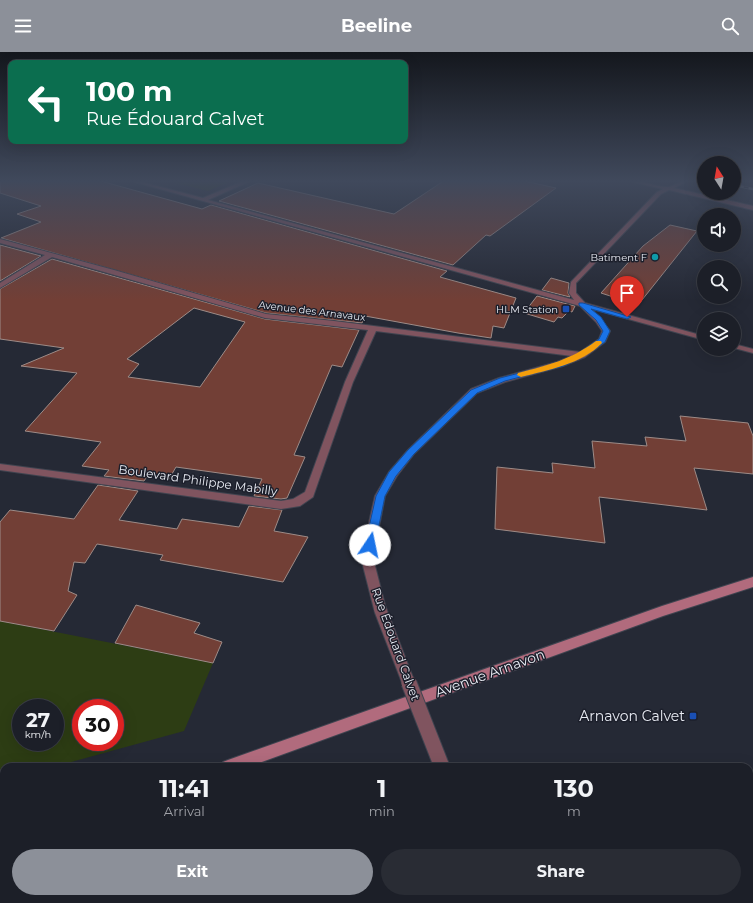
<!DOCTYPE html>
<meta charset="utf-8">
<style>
:root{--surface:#1c1f28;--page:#292c34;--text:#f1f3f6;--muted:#a0a2a8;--line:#3a3d45;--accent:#8c9099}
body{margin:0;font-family:Montserrat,sans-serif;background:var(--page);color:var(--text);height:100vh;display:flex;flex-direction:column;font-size:15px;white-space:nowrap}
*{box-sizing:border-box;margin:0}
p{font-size:13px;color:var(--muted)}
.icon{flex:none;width:22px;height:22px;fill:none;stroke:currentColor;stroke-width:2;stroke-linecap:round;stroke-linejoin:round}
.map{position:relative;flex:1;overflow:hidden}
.sheet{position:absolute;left:0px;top:711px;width:753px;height:140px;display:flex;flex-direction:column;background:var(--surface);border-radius:12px 12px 0 0;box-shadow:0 4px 16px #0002,0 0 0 1px var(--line)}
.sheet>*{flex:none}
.guide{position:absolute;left:8px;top:8px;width:400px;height:84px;border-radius:8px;box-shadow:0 4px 16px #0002,0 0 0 1px var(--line);background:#0b6e4f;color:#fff;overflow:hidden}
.needle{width:26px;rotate:349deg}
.controls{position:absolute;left:697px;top:104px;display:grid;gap:8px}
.controls a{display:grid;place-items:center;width:44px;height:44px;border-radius:50%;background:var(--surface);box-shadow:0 4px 16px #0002,0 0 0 1px var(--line);font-size:20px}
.speed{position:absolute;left:12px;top:647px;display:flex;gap:8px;font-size:20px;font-weight:700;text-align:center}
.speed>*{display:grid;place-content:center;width:52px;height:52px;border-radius:50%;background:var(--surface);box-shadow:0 4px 16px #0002,0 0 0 1px var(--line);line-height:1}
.speed small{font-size:10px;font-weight:400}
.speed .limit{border:6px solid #d22;background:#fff;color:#111}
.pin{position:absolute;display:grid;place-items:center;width:34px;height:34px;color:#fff;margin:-41px -17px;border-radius:50% 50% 50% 0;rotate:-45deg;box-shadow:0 0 4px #0007}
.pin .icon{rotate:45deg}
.me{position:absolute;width:44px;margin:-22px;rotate:11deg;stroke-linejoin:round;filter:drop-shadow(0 0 3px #0008)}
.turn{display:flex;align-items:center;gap:14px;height:84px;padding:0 12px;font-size:18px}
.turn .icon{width:52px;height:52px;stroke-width:2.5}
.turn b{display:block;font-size:28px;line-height:34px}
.eta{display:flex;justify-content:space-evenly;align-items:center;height:68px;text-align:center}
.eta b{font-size:24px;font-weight:700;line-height:28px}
.primary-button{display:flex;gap:8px;margin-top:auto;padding:8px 12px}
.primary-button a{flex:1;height:46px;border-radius:24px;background:var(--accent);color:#fff;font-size:16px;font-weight:700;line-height:46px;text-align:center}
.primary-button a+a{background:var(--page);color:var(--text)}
header{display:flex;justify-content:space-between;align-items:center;height:52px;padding:0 12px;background:var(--accent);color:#fff;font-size:18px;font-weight:700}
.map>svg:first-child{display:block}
.green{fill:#2d3d14;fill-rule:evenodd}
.building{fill:#723f36;stroke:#9d8b87;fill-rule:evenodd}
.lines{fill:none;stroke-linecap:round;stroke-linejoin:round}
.street-casing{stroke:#404450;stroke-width:2}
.secondary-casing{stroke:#404450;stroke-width:2}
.street{fill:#80545f;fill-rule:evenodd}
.secondary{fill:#b16b7d;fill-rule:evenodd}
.rail-casing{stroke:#9da0aa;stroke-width:2.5}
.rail{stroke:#1c1f2b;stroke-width:1.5;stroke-dasharray:5;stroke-linecap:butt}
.street-bridge-far1-casing{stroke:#404450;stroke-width:14;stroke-linecap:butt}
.street-bridge-casing{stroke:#404450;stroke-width:17;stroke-linecap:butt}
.street-bridge-far1{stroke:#80545f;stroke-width:12}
.street-bridge{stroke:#80545f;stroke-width:15}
.route{fill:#1a73e8;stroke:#114b97}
.slow{fill:#f59e0b}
.culture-dot{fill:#0f9aa8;stroke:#1c1f2b;stroke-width:1.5}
.transit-dot{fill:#1a4fb4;stroke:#1c1f2b;stroke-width:1.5}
.labels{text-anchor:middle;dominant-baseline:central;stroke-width:3;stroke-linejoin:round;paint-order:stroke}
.far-poi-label{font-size:10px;fill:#e8ebf3;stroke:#1c1f2b;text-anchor:end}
.far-street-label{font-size:10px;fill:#e8ebf3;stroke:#1c1f2b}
.street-label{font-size:12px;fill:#e8ebf3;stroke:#1c1f2b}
.near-street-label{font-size:14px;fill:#e8ebf3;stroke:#1c1f2b}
.near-poi-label{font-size:14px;fill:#e8ebf3;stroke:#1c1f2b;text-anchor:end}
</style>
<header><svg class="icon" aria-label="menu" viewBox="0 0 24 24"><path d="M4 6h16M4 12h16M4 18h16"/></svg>Beeline<svg class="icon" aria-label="search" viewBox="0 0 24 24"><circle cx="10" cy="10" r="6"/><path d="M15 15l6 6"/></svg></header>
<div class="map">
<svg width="753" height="851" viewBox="0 0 753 851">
<rect width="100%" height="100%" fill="#252935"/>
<g class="green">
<polygon points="168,129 232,129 208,139"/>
<path d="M 0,569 L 213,611 L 184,679 L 53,715 L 4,715 L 4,728 L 0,730 ZM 21,656 L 55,656 L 55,690 L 21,690 ZM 81,656 L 115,656 L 115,690 L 81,690 Z"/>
</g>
<g class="building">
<polygon points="0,128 97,128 202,157 211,153 447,219 440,225 516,246 504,276 493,274 491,286 458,281 365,264 362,271 266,261 1,186 41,170 17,162 41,154 0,141"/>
<polygon points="445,128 520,128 556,136 490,184 486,183 453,213 219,149 258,131 394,162"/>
<polygon points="670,173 697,179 638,253 601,241 643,194"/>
<polygon points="0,193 41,204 0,229"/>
<path d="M 52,207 L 265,267 L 359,278 L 342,315 L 332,313 L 294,403 L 305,405 L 287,446 L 281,447 L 254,444 L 262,427 L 176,415 L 169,427 L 148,423 L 144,429 L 104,424 L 109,418 L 82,414 L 101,390 L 25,379 L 77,321 L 21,314 L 64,296 L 0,287 L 0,237 ZM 194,256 L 245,270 L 200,335 L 128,325 L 139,312 L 127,307 Z"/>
<polygon points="551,226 569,231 568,241 570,245 542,238"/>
<polygon points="537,244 575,254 572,260 569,259 562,266 558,265 554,270 524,261"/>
<polygon points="680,364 748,371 753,384 753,422 694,416 707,458 599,445 605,491 495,477 497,415 553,421 552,411 595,416 592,389 647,394 645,385 686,389"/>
<polygon points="98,433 138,439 119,468 177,477 182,467 239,475 249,454 282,458 274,479 308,485 283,530 160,508 163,503 97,492 85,511 74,510 68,539 77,543 54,579 0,569 0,470 10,458 74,467"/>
<polygon points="136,553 200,571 194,581 222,590 213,611 115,591"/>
</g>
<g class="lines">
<g class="street-casing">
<g id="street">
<path d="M 131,129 L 138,129 L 203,146 L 243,129 L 248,129 L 248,130 L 208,148 L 574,248 L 569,241 L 571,230 L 657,140 L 663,137 L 633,130 L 633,129 C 643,129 661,136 669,135 C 675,133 680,129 687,129 L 674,136 L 753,154 L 753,158 L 669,138 L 661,142 L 576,231 L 576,241 L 585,251 L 704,284 L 704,288 L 592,257 L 610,279 L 605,290 L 585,305 L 563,314 L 505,330 L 477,341 L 414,402 L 397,424 L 385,444 L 373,506 L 386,557 L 384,561 L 380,562 L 376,561 L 374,557 L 361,506 L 375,444 L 389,420 L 408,398 L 471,337 L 499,326 L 557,310 L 572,304 L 376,279 L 353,330 L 314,442 L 313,445 L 300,454 L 281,457 L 0,418 L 0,412 L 281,449 L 293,447 L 305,440 L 345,330 L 368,278 L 265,266 L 52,205 L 0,236 L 0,231 L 45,203 L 0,191 L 0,187 L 114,218 L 266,262 L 334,269 L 580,300 L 599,287 L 602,279 L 596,270 L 580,254 Z"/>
<polygon points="734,292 753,297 753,301 734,296"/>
<polygon points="486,847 502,847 503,851 487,851"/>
</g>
</g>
<g class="secondary-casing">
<g id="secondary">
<polygon points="753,525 753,535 663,564 248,715 221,715 223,710 228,708 662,554"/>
<polygon points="4,788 4,804 0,806 0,790"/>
</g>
</g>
<use href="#street" class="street"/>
<use href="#secondary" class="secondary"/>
<g class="rail-casing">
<polyline id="rail" points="734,133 753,137"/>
</g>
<use href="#rail" class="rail"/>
<g class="street-bridge-far1-casing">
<polyline id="street-bridge-far1" points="380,557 409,632"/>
</g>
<g class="street-bridge-casing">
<polyline id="street-bridge" points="409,631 442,715"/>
</g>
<use href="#street-bridge-far1" class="street-bridge-far1"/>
<use href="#street-bridge" class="street-bridge"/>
</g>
<linearGradient id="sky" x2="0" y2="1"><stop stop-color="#14171d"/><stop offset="0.52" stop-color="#40495c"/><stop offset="1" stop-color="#40495c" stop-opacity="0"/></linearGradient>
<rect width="753" height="248" fill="url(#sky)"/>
<polygon class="route" points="579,251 583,251 631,265 627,267 591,257 601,265 610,279 605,290 584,304 563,314 505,329 477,341 414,402 396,424 385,444 375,493 373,496 366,496 365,493 376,444 389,420 408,398 471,338 500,326 558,311 579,301 599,287 603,279 596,268 579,253"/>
<path class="slow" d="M 596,289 L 601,289 L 602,291 C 582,312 548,318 521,325 L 517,323 L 518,321 C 549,313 570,308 596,289 Z"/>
<circle class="culture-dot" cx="655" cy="205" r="4"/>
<g class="transit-dot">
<rect x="562" y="253" width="8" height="8" rx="2"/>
<rect x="689" y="660" width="8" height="8" rx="2"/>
</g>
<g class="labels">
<g class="far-poi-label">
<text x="647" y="205">Batiment F</text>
<text x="558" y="257">HLM Station</text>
</g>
<g class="far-street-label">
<text transform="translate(312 259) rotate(7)">Avenue des Arnavaux</text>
</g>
<g class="street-label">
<text transform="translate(198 428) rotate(8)">Boulevard Philippe Mabilly</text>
<text transform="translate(396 592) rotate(70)">Rue Édouard Calvet</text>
</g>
<g class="near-street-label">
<text transform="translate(490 621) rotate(-20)">Avenue Arnavon</text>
</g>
<g class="near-poi-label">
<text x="685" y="664">Arnavon Calvet</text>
</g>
</g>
</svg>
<div class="controls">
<a><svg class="needle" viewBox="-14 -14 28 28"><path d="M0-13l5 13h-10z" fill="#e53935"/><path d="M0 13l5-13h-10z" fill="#a0a2a8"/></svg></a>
<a><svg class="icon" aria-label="sound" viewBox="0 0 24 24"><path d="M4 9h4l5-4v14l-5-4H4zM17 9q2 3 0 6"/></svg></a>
<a><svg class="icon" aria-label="search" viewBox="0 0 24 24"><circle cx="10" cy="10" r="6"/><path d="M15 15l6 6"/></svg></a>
<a><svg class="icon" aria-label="layers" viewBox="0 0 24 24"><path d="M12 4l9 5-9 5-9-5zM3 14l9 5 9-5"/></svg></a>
</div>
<div class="speed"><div>27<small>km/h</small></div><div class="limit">30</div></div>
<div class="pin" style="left:627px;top:265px;background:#d93025"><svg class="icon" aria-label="arrive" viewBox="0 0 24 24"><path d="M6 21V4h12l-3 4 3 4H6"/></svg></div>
<svg class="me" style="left:370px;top:493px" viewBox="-20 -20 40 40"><circle r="19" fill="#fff"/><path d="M0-13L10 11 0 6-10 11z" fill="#1a73e8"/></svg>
<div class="guide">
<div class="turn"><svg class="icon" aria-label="left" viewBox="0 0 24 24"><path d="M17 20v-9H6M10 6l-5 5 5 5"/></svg><div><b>100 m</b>Rue Édouard Calvet</div></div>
</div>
<section class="sheet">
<div class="eta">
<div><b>11:41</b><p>Arrival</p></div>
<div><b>1</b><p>min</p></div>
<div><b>130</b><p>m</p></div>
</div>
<div class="primary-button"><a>Exit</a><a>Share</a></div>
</section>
</div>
